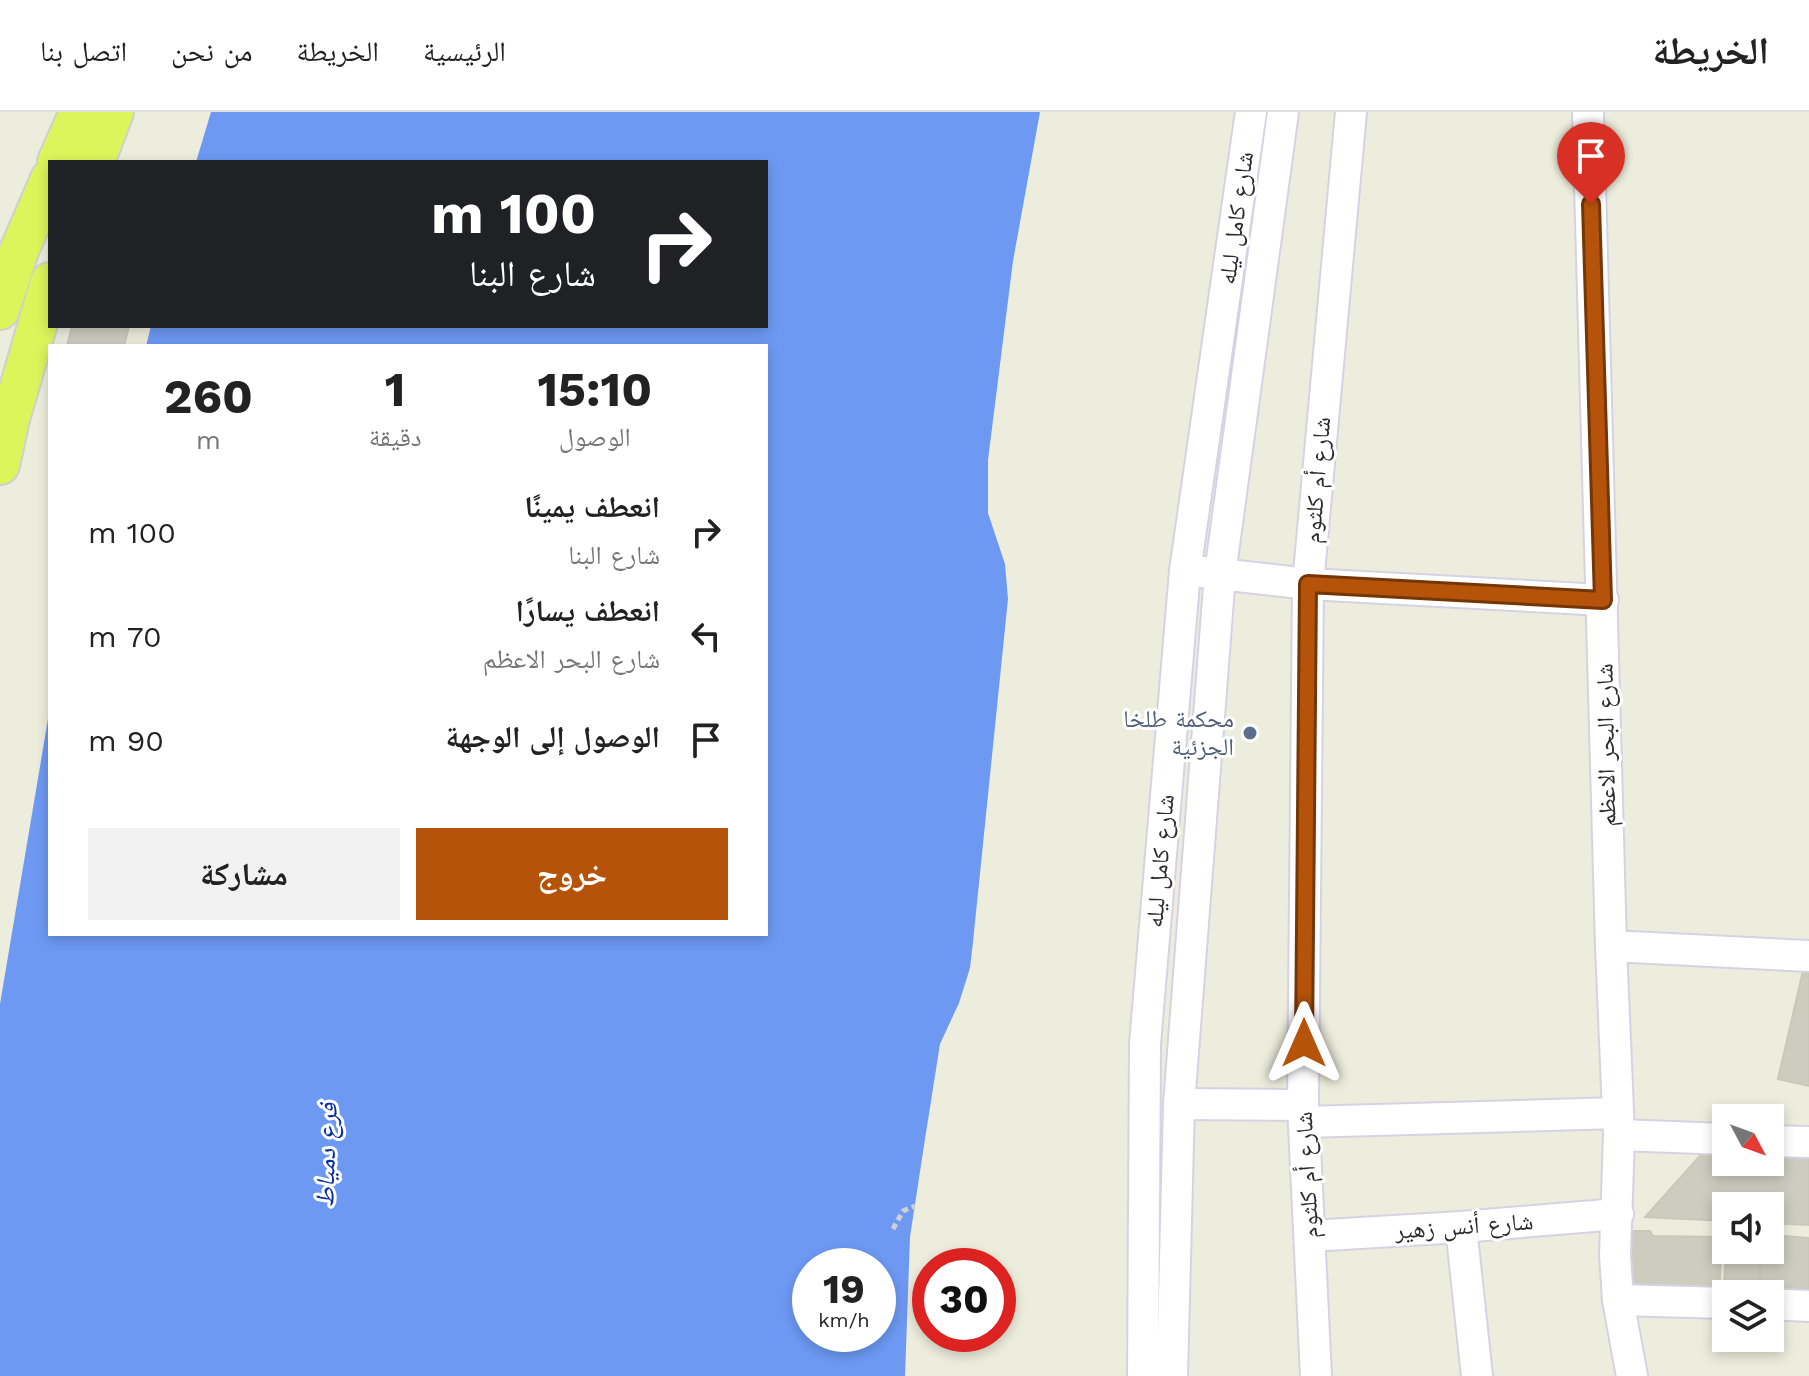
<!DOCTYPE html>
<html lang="ar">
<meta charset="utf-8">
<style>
:root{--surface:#fff;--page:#f2f2f2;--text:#222;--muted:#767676;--line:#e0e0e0;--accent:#b45309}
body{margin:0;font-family:"Work Sans","Noto Naskh Arabic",sans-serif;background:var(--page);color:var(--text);direction:rtl;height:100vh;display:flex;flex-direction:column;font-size:30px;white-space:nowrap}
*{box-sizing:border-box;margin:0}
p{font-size:26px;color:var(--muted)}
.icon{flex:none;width:44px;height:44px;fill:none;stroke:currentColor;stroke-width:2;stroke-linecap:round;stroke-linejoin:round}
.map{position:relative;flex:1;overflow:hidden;direction:ltr}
.panel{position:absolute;left:48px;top:232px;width:720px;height:592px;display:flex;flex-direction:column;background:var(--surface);border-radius:0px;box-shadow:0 4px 12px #0003;direction:rtl}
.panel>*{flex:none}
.top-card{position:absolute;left:48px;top:48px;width:720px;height:168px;border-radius:0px;box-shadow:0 4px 12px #0003;direction:rtl;background:#202124;color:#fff;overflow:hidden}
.needle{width:52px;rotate:131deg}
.fabs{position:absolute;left:1712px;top:992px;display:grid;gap:16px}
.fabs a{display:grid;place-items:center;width:72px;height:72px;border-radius:0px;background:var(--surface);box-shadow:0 4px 12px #0003;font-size:40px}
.speed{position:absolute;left:792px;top:1136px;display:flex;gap:16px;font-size:40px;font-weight:700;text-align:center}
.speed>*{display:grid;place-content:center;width:104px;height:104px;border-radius:50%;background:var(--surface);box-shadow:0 4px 12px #0003;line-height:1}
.speed small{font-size:20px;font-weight:400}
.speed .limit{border:12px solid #d22;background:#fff;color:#111}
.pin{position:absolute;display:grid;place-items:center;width:68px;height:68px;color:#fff;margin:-82px -34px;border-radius:50% 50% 50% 0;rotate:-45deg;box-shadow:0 0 8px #0007}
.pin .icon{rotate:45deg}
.me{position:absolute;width:88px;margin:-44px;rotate:0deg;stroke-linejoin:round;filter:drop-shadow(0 0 6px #0008)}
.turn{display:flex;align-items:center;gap:28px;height:168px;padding:0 40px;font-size:36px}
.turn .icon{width:104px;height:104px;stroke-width:2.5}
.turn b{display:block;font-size:56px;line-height:68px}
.eta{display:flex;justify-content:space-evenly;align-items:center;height:136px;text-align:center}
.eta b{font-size:48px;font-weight:700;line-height:56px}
.primary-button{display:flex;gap:16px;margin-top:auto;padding:16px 40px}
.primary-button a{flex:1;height:92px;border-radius:0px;background:var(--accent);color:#fff;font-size:32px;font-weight:700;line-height:92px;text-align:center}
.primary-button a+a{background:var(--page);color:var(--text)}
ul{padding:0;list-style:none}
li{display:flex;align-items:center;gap:24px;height:104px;padding:0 40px}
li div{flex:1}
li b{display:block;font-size:30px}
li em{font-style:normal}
header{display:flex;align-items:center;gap:48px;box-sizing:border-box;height:112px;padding:0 40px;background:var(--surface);border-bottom:2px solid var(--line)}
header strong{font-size:38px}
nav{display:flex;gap:44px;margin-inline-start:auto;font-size:28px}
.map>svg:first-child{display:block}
.water{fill:#6d99f3;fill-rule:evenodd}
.building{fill:#ccccbf;stroke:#c8c9b6;stroke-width:2}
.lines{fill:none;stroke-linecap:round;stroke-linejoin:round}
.minor-casing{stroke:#d6d2e4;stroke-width:34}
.major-casing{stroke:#d0d0d0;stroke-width:42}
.path{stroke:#d0d0d0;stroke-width:5;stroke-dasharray:6 4;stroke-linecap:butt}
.minor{stroke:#fff;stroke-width:30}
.major{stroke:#dbf55a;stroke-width:38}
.route-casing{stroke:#753606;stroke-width:20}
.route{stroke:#b45309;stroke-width:14}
.service-dot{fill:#5c6f8a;stroke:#fff;stroke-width:3}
.labels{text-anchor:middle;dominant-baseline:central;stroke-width:6;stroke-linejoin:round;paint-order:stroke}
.street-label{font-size:24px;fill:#2b2b2b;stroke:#fff}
.service-label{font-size:24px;fill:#4e5e75;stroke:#fff;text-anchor:end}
.water-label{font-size:26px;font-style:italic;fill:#092fa1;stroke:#fff}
</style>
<header>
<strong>الخريطة</strong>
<nav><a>الرئيسية</a><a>الخريطة</a><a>من نحن</a><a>اتصل بنا</a></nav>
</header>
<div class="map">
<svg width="1809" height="1264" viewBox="0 0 1809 1264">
<rect width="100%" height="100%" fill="#ededdd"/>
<path class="water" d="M 211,0 L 1040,0 L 1013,149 L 988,348 L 988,401 L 1005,452 L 1008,487 L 973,830 L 970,856 L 959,891 L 940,932 L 925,1027 L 910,1125 L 905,1264 L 0,1264 L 0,892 L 50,595 L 50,822 L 766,822 L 766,234 L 146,234 L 151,214 L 766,214 L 766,50 L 196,50 ZM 810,1154 L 878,1154 L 878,1222 L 810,1222 Z"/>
<g class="building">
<polygon points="72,214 129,214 124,234 67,234"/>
<polygon points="1805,850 1809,850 1809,974 1778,967"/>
<polygon points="1706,1037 1726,1038 1726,1050 1770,1050 1770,1040 1809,1042 1809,1113 1770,1111 1770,1094 1726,1094 1726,1109 1645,1105"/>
<polygon points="1622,1119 1650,1119 1653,1124 1722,1125 1719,1182 1623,1172"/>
<polygon points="1770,1123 1809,1126 1809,1177 1770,1175 1760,1166 1762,1138 1770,1138"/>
<polygon points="1726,1138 1760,1138 1759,1173 1724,1172"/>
</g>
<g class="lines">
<g class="minor-casing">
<g id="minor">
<polyline points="1588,0 1611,834 1619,1023 1615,1143 1618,1188 1632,1264"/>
<polyline points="1202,460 1308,472 1603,488"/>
<polyline points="1611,834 1809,844"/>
<polyline points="1179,992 1303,993"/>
<polyline points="1304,1010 1618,1001"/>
<polyline points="1619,1023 1726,1027"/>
<polyline points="1770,1029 1809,1030"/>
<polyline points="1461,1115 1477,1264"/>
<polyline points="1310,1124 1461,1115 1618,1102"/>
<polyline points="1618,1188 1726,1191"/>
<polyline points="1770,1192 1809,1194"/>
<polyline points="1143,1264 1145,932 1185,459 1251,0"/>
<polyline points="1172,1264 1179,992 1220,462 1283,0"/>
<polyline points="1316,1264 1303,993 1308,472 1351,0"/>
</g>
</g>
<g class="major-casing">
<g id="major">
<polyline points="57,50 79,0"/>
<polyline points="95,50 114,0"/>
<polyline points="0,198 19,139 50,67"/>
<polyline points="0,353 10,307 50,170"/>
</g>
</g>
<polyline class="path" points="893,1117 903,1099 915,1094"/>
<use href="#minor" class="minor"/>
<use href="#major" class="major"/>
</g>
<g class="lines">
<g class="route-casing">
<polyline id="route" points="1304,931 1308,472 1603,488 1591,92"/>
</g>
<use href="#route" class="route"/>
</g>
<circle class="service-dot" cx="1250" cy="621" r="8"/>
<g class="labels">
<g class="street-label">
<text transform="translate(1236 106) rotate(-82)">شارع كامل ليله</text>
<text transform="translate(1317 368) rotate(-85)">شارع أم كلثوم</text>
<text transform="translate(1606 633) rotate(-91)">شارع البحر الاعظم</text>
<text transform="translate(1160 749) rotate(-85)">شارع كامل ليله</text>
<text transform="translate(1307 1063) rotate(-93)">شارع أم كلثوم</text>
<text transform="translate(1464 1114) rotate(-4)">شارع أنس زهير</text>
</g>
<g class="service-label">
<text x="1234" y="607">محكمة طلخا<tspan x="1234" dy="28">الجزئية</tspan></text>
</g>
<g class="water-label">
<text transform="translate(326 1043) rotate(-88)">فرع دمياط</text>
</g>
</g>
</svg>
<div class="fabs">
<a><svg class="needle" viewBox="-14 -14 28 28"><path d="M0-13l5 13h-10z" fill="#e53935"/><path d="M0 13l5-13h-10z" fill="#767676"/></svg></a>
<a><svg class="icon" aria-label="sound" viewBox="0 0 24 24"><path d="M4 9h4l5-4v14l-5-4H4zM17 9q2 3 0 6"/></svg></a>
<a><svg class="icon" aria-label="layers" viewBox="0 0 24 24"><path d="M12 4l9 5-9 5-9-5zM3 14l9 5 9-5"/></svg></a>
</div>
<div class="speed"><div>19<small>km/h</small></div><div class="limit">30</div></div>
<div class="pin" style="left:1591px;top:92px;background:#d93025"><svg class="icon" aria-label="arrive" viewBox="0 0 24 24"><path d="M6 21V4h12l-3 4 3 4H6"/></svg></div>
<svg class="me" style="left:1304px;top:931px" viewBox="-20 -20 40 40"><path d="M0-17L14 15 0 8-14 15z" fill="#b45309" stroke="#fff" stroke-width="4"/></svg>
<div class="top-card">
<div class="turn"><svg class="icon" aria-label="right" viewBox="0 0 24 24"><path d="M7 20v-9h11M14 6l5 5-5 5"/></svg><div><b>100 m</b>شارع البنا</div></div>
</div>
<section class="panel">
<div class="eta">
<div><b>15:10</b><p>الوصول</p></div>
<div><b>1</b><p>دقيقة</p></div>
<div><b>260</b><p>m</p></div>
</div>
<ul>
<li><svg class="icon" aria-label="right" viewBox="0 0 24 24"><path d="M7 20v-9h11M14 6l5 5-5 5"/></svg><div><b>انعطف يمينًا</b><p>شارع البنا</p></div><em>100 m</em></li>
<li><svg class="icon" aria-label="left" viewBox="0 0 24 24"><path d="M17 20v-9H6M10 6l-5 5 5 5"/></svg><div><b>انعطف يسارًا</b><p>شارع البحر الاعظم</p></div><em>70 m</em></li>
<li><svg class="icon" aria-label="arrive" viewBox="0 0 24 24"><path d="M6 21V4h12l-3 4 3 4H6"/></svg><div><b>الوصول إلى الوجهة</b></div><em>90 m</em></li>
</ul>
<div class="primary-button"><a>خروج</a><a>مشاركة</a></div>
</section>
</div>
